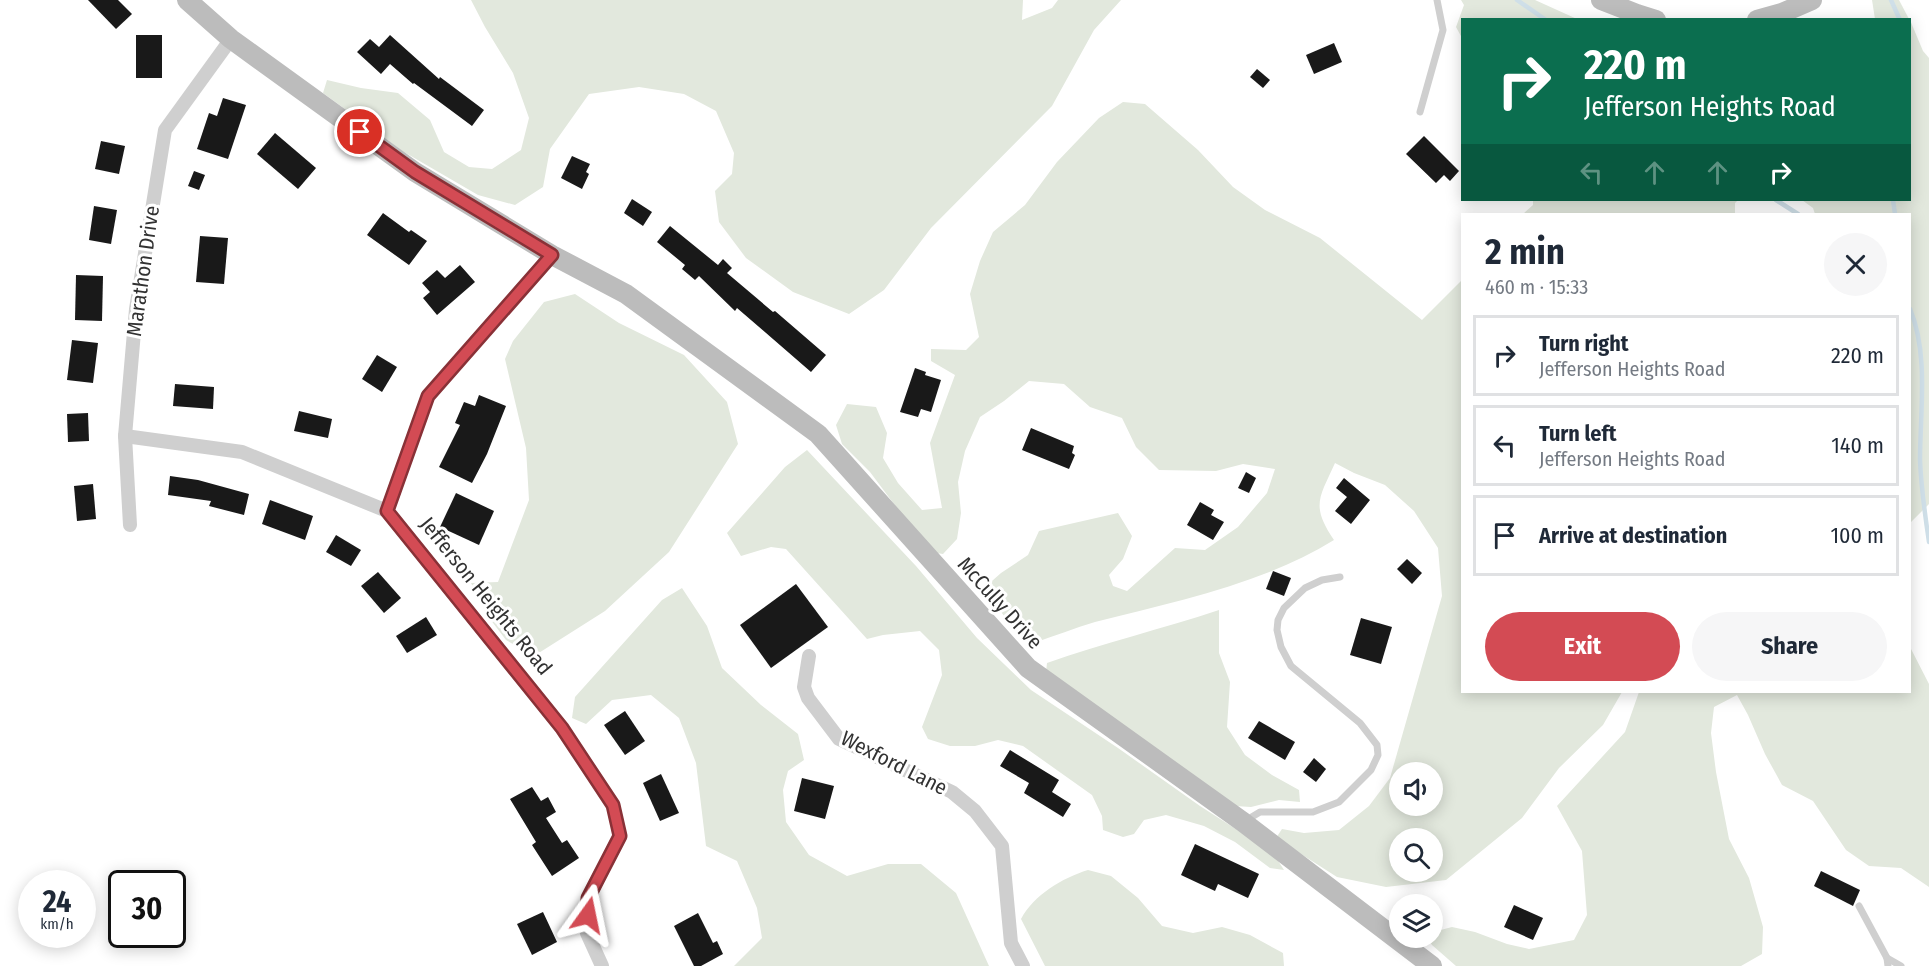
<!DOCTYPE html>
<meta charset="utf-8">
<style>
:root{--surface:#fff;--page:#f6f6f7;--text:#1f2937;--muted:#747a83;--line:#e0e1e3;--accent:#d34b54}
body{margin:0;font-family:"Fira Sans Condensed",sans-serif;background:var(--page);color:var(--text);height:100vh;display:flex;flex-direction:column;font-size:22px;white-space:nowrap}
*{box-sizing:border-box;margin:0}
p{font-size:20px;color:var(--muted)}
.icon{flex:none;width:33px;height:33px;fill:none;stroke:currentColor;stroke-width:2;stroke-linecap:round;stroke-linejoin:round}
.map{position:relative;flex:1;overflow:hidden}
.details{position:absolute;left:1461px;top:213px;width:450px;height:480px;display:flex;flex-direction:column;background:var(--surface);border-radius:0px;box-shadow:0 3px 15px #0003}
.details>*{flex:none}
.top-card{position:absolute;left:1461px;top:18px;width:450px;height:183px;border-radius:0px;box-shadow:0 3px 15px #0003;background:#0b6e4f;color:#fff;overflow:hidden}
.fabs{position:absolute;left:1389px;top:762px;display:grid;gap:12px}
.fabs a{display:grid;place-items:center;width:54px;height:54px;border-radius:50%;background:var(--surface);box-shadow:0 3px 15px #0003;font-size:30px}
.speed{position:absolute;left:18px;top:870px;display:flex;gap:12px;font-size:30px;font-weight:700;text-align:center}
.speed>*{display:grid;place-content:center;width:78px;height:78px;border-radius:50%;background:var(--surface);box-shadow:0 3px 15px #0003;line-height:1}
.speed small{font-size:15px;font-weight:400}
.speed .limit{border:3px solid #111;border-radius:9px;background:#fff;color:#111}
.pin{position:absolute;display:grid;place-items:center;width:51px;height:51px;color:#fff;margin:-26px;border:3px solid #fff;border-radius:50%;box-shadow:0 2px 6px #0007}
.me{position:absolute;width:66px;margin:-33px;rotate:12deg;stroke-linejoin:round;filter:drop-shadow(0 0 4px #0008)}
.turn{display:flex;align-items:center;gap:21px;height:126px;padding:0 24px;font-size:27px}
.turn .icon{width:78px;height:78px;stroke-width:2.5}
.turn b{display:block;font-size:42px;line-height:51px}
.lanes{display:flex;align-items:center;height:57px;padding:0 24px;background:#0003;justify-content:center;gap:30px;direction:ltr}
.lanes .off{opacity:.35}
.round{display:grid;place-items:center;flex:none;width:63px;height:63px;border-radius:32px;background:var(--page)}
.overview{display:flex;align-items:center;justify-content:space-between;height:102px;padding:0 24px}
h1{font-size:36px;font-weight:700;line-height:45px}
.primary-button{display:flex;gap:12px;margin-top:auto;padding:12px 24px}
.primary-button a{flex:1;height:69px;border-radius:36px;background:var(--accent);color:#fff;font-size:24px;font-weight:700;line-height:69px;text-align:center}
.primary-button a+a{background:var(--page);color:var(--text)}
ul{padding:0;list-style:none}
li{display:flex;align-items:center;gap:18px;height:81px;margin:0 12px 9px;padding:0 12px;border:3px solid var(--line);border-radius:0px}
li div{flex:1}
li b{display:block;font-size:22px}
li em{font-style:normal}
.map>svg:first-child{display:block}
.green{fill:#e2e8dd;fill-rule:evenodd}
.lines{fill:none;stroke-linecap:round;stroke-linejoin:round}
.stream{stroke:#cfdfe8;stroke-width:4.5}
.building{fill:#191919}
.lane{stroke:#cfcfcf;stroke-width:7}
.street{stroke:#cfcfcf;stroke-width:14}
.secondary{stroke:#bcbcbc;stroke-width:20}
.route-casing{stroke:#893137;stroke-width:15}
.route{stroke:#d34b54;stroke-width:10}
.labels{text-anchor:middle;dominant-baseline:central;stroke-width:6;stroke-linejoin:round;paint-order:stroke}
.street-label{font-size:21px;fill:#323232;stroke:#fff}
</style>
<div class="map">
<svg width="1929" height="966" viewBox="0 0 1929 966">
<rect width="100%" height="100%" fill="#fff"/>
<g class="green">
<polygon points="471,0 1023,0 1022,20 1052,8 1058,0 1121,0 1094,30 1052,106 931,228 884,290 849,314 793,292 746,258 719,222 715,191 732,174 734,153 716,111 684,94 639,87 589,94 550,149 543,187 515,205 478,195 404,152 323,93 327,80 361,88 398,93 430,120 444,152 469,167 492,169 521,150 529,118 513,73 485,27"/>
<polygon points="1461,0 1535,0 1577,19 1462,20 1462,38 1456,27 1464,5"/>
<polygon points="1872,0 1899,0 1909,19 1875,19"/>
<polygon points="1910,20 1923,51 1929,58 1929,504 1910,523 1910,214 1815,214 1813,208 1802,200 1910,200"/>
<path d="M 1123,102 L 1145,104 L 1198,150 L 1233,187 L 1265,210 L 1320,238 L 1422,320 L 1462,280 L 1462,692 L 1622,692 L 1603,725 L 1559,768 L 1522,818 L 1446,880 L 1386,887 L 1337,877 L 1276,838 L 1282,829 L 1304,833 L 1339,830 L 1369,806 L 1390,778 L 1442,596 L 1438,548 L 1414,511 L 1385,485 L 1354,473 L 1335,463 C 1320,497 1310,505 1334,540 C 1263,584 1176,601 1095,622 C 1075,628 1054,636 1034,643 L 1014,630 L 984,588 L 1001,573 L 1028,555 L 1039,531 L 1118,513 L 1132,536 L 1123,559 L 1109,575 L 1113,586 L 1127,591 L 1175,548 L 1205,550 L 1238,527 L 1267,493 L 1275,469 L 1243,464 L 1216,471 L 1159,470 L 1136,447 L 1122,418 L 1090,407 L 1064,384 L 1029,381 L 1004,401 L 980,417 L 965,451 L 958,482 L 961,513 L 957,539 L 943,554 L 930,552 L 870,472 L 842,444 L 836,425 L 847,404 L 876,407 L 887,433 L 883,458 L 898,483 L 922,510 L 942,508 L 930,443 L 955,375 L 931,361 L 931,349 L 966,350 L 979,337 L 970,294 L 980,261 L 993,232 L 1025,205 L 1057,162 L 1099,118 ZM 1400,772 L 1432,772 L 1432,806 L 1400,806 ZM 1400,838 L 1432,838 L 1432,872 L 1400,872 Z"/>
<polygon points="1533,200 1738,200 1735,203 1735,214 1523,214 1533,205"/>
<polygon points="575,294 619,323 684,355 727,402 738,444 669,552 605,611 534,656 506,640 487,615 471,583 498,582 529,500 526,448 505,359 513,341 544,302"/>
<polygon points="807,450 916,566 977,638 1031,690 1118,748 1200,806 1273,853 1284,870 1270,868 1235,842 1204,826 1166,815 1144,820 1134,834 1123,837 1103,830 1102,816 1092,795 1023,746 998,740 975,746 950,746 928,739 922,727 942,675 939,650 920,631 883,635 867,639 786,549 771,547 741,556 727,533 785,467"/>
<polygon points="682,588 707,626 722,668 761,705 798,734 804,760 788,771 783,790 786,822 809,855 847,876 888,864 921,864 956,893 989,966 734,966 762,938 757,908 737,861 706,846 696,763 679,718 651,695 612,700 586,724 572,718 575,697 662,600"/>
<path d="M 1219,610 L 1219,653 L 1230,682 L 1227,727 L 1245,755 L 1272,775 L 1299,790 L 1300,802 L 1279,800 L 1251,807 L 1235,806 L 1046,672 L 1047,663 C 1103,643 1162,629 1219,610 Z"/>
<polygon points="1910,647 1929,684 1929,887 1901,868 1869,866 1846,850 1813,801 1782,785 1765,754 1748,715 1737,695 1714,707 1711,733 1716,772 1729,839 1749,878 1763,927 1762,954 1741,966 1456,966 1432,945 1427,938 1432,938 1433,932 1452,927 1475,932 1507,944 1529,949 1574,940 1587,915 1582,851 1557,806 1625,732 1639,692 1910,692"/>
<path d="M 1088,870 L 1111,876 L 1138,898 L 1162,926 L 1193,933 L 1222,927 L 1250,935 L 1283,953 L 1284,966 L 1045,966 L 1021,919 C 1034,895 1062,878 1088,870 Z"/>
</g>
<g class="lines">
<g class="stream">
<polyline points="1517,0 1546,20"/>
<polyline points="1891,0 1900,20"/>
<polyline points="1776,200 1798,214"/>
<polyline points="1893,200 1895,214"/>
<path d="M 1910,309 C 1929,354 1920,412 1920,460 C 1921,487 1925,515 1929,542"/>
</g>
</g>
<g class="building">
<polygon points="88,0 118,0 132,14 116,29"/>
<rect x="136" y="35" width="26" height="43"/>
<polygon points="390,35 439,79 440,77 484,110 472,126 414,83 413,84 390,64 381,74 357,52 370,39 379,47"/>
<polygon points="1334,43 1342,62 1314,74 1306,55"/>
<polygon points="1257,69 1270,80 1263,88 1250,77"/>
<polygon points="223,98 246,105 228,159 197,149 209,113 217,116"/>
<polygon points="275,133 316,168 298,189 257,154"/>
<polygon points="1424,136 1459,171 1450,181 1444,175 1436,183 1406,154"/>
<polygon points="101,141 125,146 119,174 95,169"/>
<polygon points="572,156 590,164 586,172 589,174 582,189 561,178"/>
<polygon points="194,171 205,175 199,190 188,186"/>
<polygon points="632,199 652,212 643,226 624,213"/>
<polygon points="94,206 117,210 111,244 89,240"/>
<polygon points="383,213 409,232 411,230 427,241 409,265 367,235"/>
<polygon points="670,226 718,265 723,259 732,268 727,273 773,312 775,311 826,355 811,372 737,308 735,311 699,276 695,280 682,269 685,265 657,242"/>
<polygon points="200,236 228,238 224,284 196,282"/>
<polygon points="460,265 475,282 437,315 423,298 430,292 422,283 437,270 445,278"/>
<polygon points="76,275 103,276 102,321 75,320"/>
<polygon points="72,340 98,343 93,383 67,380"/>
<polygon points="377,355 397,367 382,392 362,379"/>
<polygon points="915,368 926,372 925,375 941,380 931,412 921,409 918,417 900,412"/>
<polygon points="175,384 214,387 213,409 173,406"/>
<polygon points="479,395 506,406 487,454 472,483 439,467 460,425 455,423 464,402 475,406"/>
<polygon points="299,411 332,419 328,438 294,431"/>
<polygon points="88,413 89,441 68,442 67,414"/>
<polygon points="1031,428 1074,446 1072,453 1075,455 1069,469 1022,450"/>
<polygon points="1246,472 1256,478 1249,493 1238,488"/>
<polygon points="170,476 198,480 249,494 244,515 209,506 211,501 168,495"/>
<polygon points="1344,478 1370,500 1351,524 1335,511 1347,497 1336,488"/>
<polygon points="93,484 96,519 77,521 74,486"/>
<polygon points="456,493 494,511 479,545 440,527"/>
<polygon points="270,500 313,516 305,540 262,524"/>
<polygon points="1200,502 1214,510 1211,515 1224,522 1213,540 1187,525"/>
<polygon points="336,535 361,550 351,566 326,552"/>
<polygon points="1407,559 1422,573 1412,584 1397,569"/>
<polygon points="1273,571 1291,578 1284,596 1266,589"/>
<polygon points="378,572 401,598 384,613 361,586"/>
<polygon points="796,584 828,627 771,668 740,625"/>
<polygon points="426,617 437,635 407,653 396,636"/>
<polygon points="1361,618 1392,627 1381,664 1350,655"/>
<polygon points="625,711 645,741 625,755 604,725"/>
<polygon points="1259,721 1295,742 1285,760 1248,738"/>
<polygon points="1010,750 1059,780 1052,792 1071,804 1063,817 1024,793 1029,783 1000,766"/>
<polygon points="1314,758 1326,769 1316,782 1303,772"/>
<polygon points="661,774 679,813 660,821 643,783"/>
<polygon points="802,778 834,786 825,819 794,811"/>
<polygon points="532,787 541,801 548,797 556,812 546,818 562,843 567,840 579,858 552,876 532,845 536,842 510,799"/>
<polygon points="1195,844 1259,874 1248,898 1218,884 1215,891 1181,875"/>
<polygon points="1821,871 1860,890 1853,906 1814,886"/>
<polygon points="1514,905 1543,918 1533,940 1504,927"/>
<polygon points="543,912 557,942 532,955 517,924"/>
<polygon points="698,913 713,943 717,941 723,954 701,966 694,966 674,926"/>
</g>
<g class="lines">
<g class="lane">
<polyline points="1420,112 1443,30 1437,0"/>
<polyline points="1245,821 1260,812 1313,812 1339,802 1371,770 1378,755 1377,745 1360,723 1291,666 1281,647 1277,630 1278,620 1284,608 1305,588 1322,580 1340,577"/>
<polyline points="1859,906 1887,958 1888,966"/>
<polyline points="1887,958 1901,966"/>
</g>
<g class="street">
<polyline points="125,436 242,452 387,511 562,728 613,805 620,836 588,898 587,933 602,966"/>
<polyline points="387,511 428,396 552,255"/>
<polyline points="130,525 125,436 136,309 165,130 231,39"/>
<polyline points="809,656 804,687 808,698 839,739 952,792 975,811 1002,846 1011,943 1023,966"/>
</g>
<g class="secondary">
<polyline points="187,0 231,39 415,172 552,255 626,294 818,434 1028,668 1243,822 1432,966"/>
<polyline points="1601,0 1637,14 1656,20"/>
<polyline points="1757,20 1782,13 1812,0"/>
</g>
</g>
<g class="lines">
<g class="route-casing">
<polyline id="route" points="360,132 415,172 552,255 428,396 387,511 562,728 613,805 620,836 588,898 588,915"/>
</g>
<use href="#route" class="route"/>
</g>
<g class="labels">
<g class="street-label">
<text transform="translate(143 271) rotate(-82)">Marathon Drive</text>
<text transform="translate(486 596) rotate(51)">Jefferson Heights Road</text>
<text transform="translate(1000 603) rotate(48)">McCully Drive</text>
<text transform="translate(894 763) rotate(27)">Wexford Lane</text>
</g>
</g>
</svg>
<div class="fabs">
<a><svg class="icon" aria-label="sound" viewBox="0 0 24 24"><path d="M4 9h4l5-4v14l-5-4H4zM17 9q2 3 0 6"/></svg></a>
<a><svg class="icon" aria-label="search" viewBox="0 0 24 24"><circle cx="10" cy="10" r="6"/><path d="M15 15l6 6"/></svg></a>
<a><svg class="icon" aria-label="layers" viewBox="0 0 24 24"><path d="M12 4l9 5-9 5-9-5zM3 14l9 5 9-5"/></svg></a>
</div>
<div class="speed"><div>24<small>km/h</small></div><div class="limit">30</div></div>
<div class="pin" style="left:360px;top:132px;background:#d93025"><svg class="icon" aria-label="arrive" viewBox="0 0 24 24"><path d="M6 21V4h12l-3 4 3 4H6"/></svg></div>
<svg class="me" style="left:588px;top:915px" viewBox="-20 -20 40 40"><path d="M0-17L14 15 0 8-14 15z" fill="#d34b54" stroke="#fff" stroke-width="4"/></svg>
<div class="top-card">
<div class="turn"><svg class="icon" aria-label="right" viewBox="0 0 24 24"><path d="M7 20v-9h11M14 6l5 5-5 5"/></svg><div><b>220 m</b>Jefferson Heights Road</div></div>
<div class="lanes"><svg class="icon off" aria-label="left" viewBox="0 0 24 24"><path d="M17 20v-9H6M10 6l-5 5 5 5"/></svg><svg class="icon off" aria-label="ahead" viewBox="0 0 24 24"><path d="M12 20V5M6 11l6-6 6 6"/></svg><svg class="icon off" aria-label="ahead" viewBox="0 0 24 24"><path d="M12 20V5M6 11l6-6 6 6"/></svg><svg class="icon" aria-label="right" viewBox="0 0 24 24"><path d="M7 20v-9h11M14 6l5 5-5 5"/></svg></div>
</div>
<section class="details">
<div class="overview"><div><h1>2 min</h1><p>460 m · 15:33</p></div><a class="round"><svg class="icon" aria-label="close" viewBox="0 0 24 24"><path d="M6 6l12 12M18 6L6 18"/></svg></a></div>
<ul>
<li><svg class="icon" aria-label="right" viewBox="0 0 24 24"><path d="M7 20v-9h11M14 6l5 5-5 5"/></svg><div><b>Turn right</b><p>Jefferson Heights Road</p></div><em>220 m</em></li>
<li><svg class="icon" aria-label="left" viewBox="0 0 24 24"><path d="M17 20v-9H6M10 6l-5 5 5 5"/></svg><div><b>Turn left</b><p>Jefferson Heights Road</p></div><em>140 m</em></li>
<li><svg class="icon" aria-label="arrive" viewBox="0 0 24 24"><path d="M6 21V4h12l-3 4 3 4H6"/></svg><div><b>Arrive at destination</b></div><em>100 m</em></li>
</ul>
<div class="primary-button"><a>Exit</a><a>Share</a></div>
</section>
</div>
